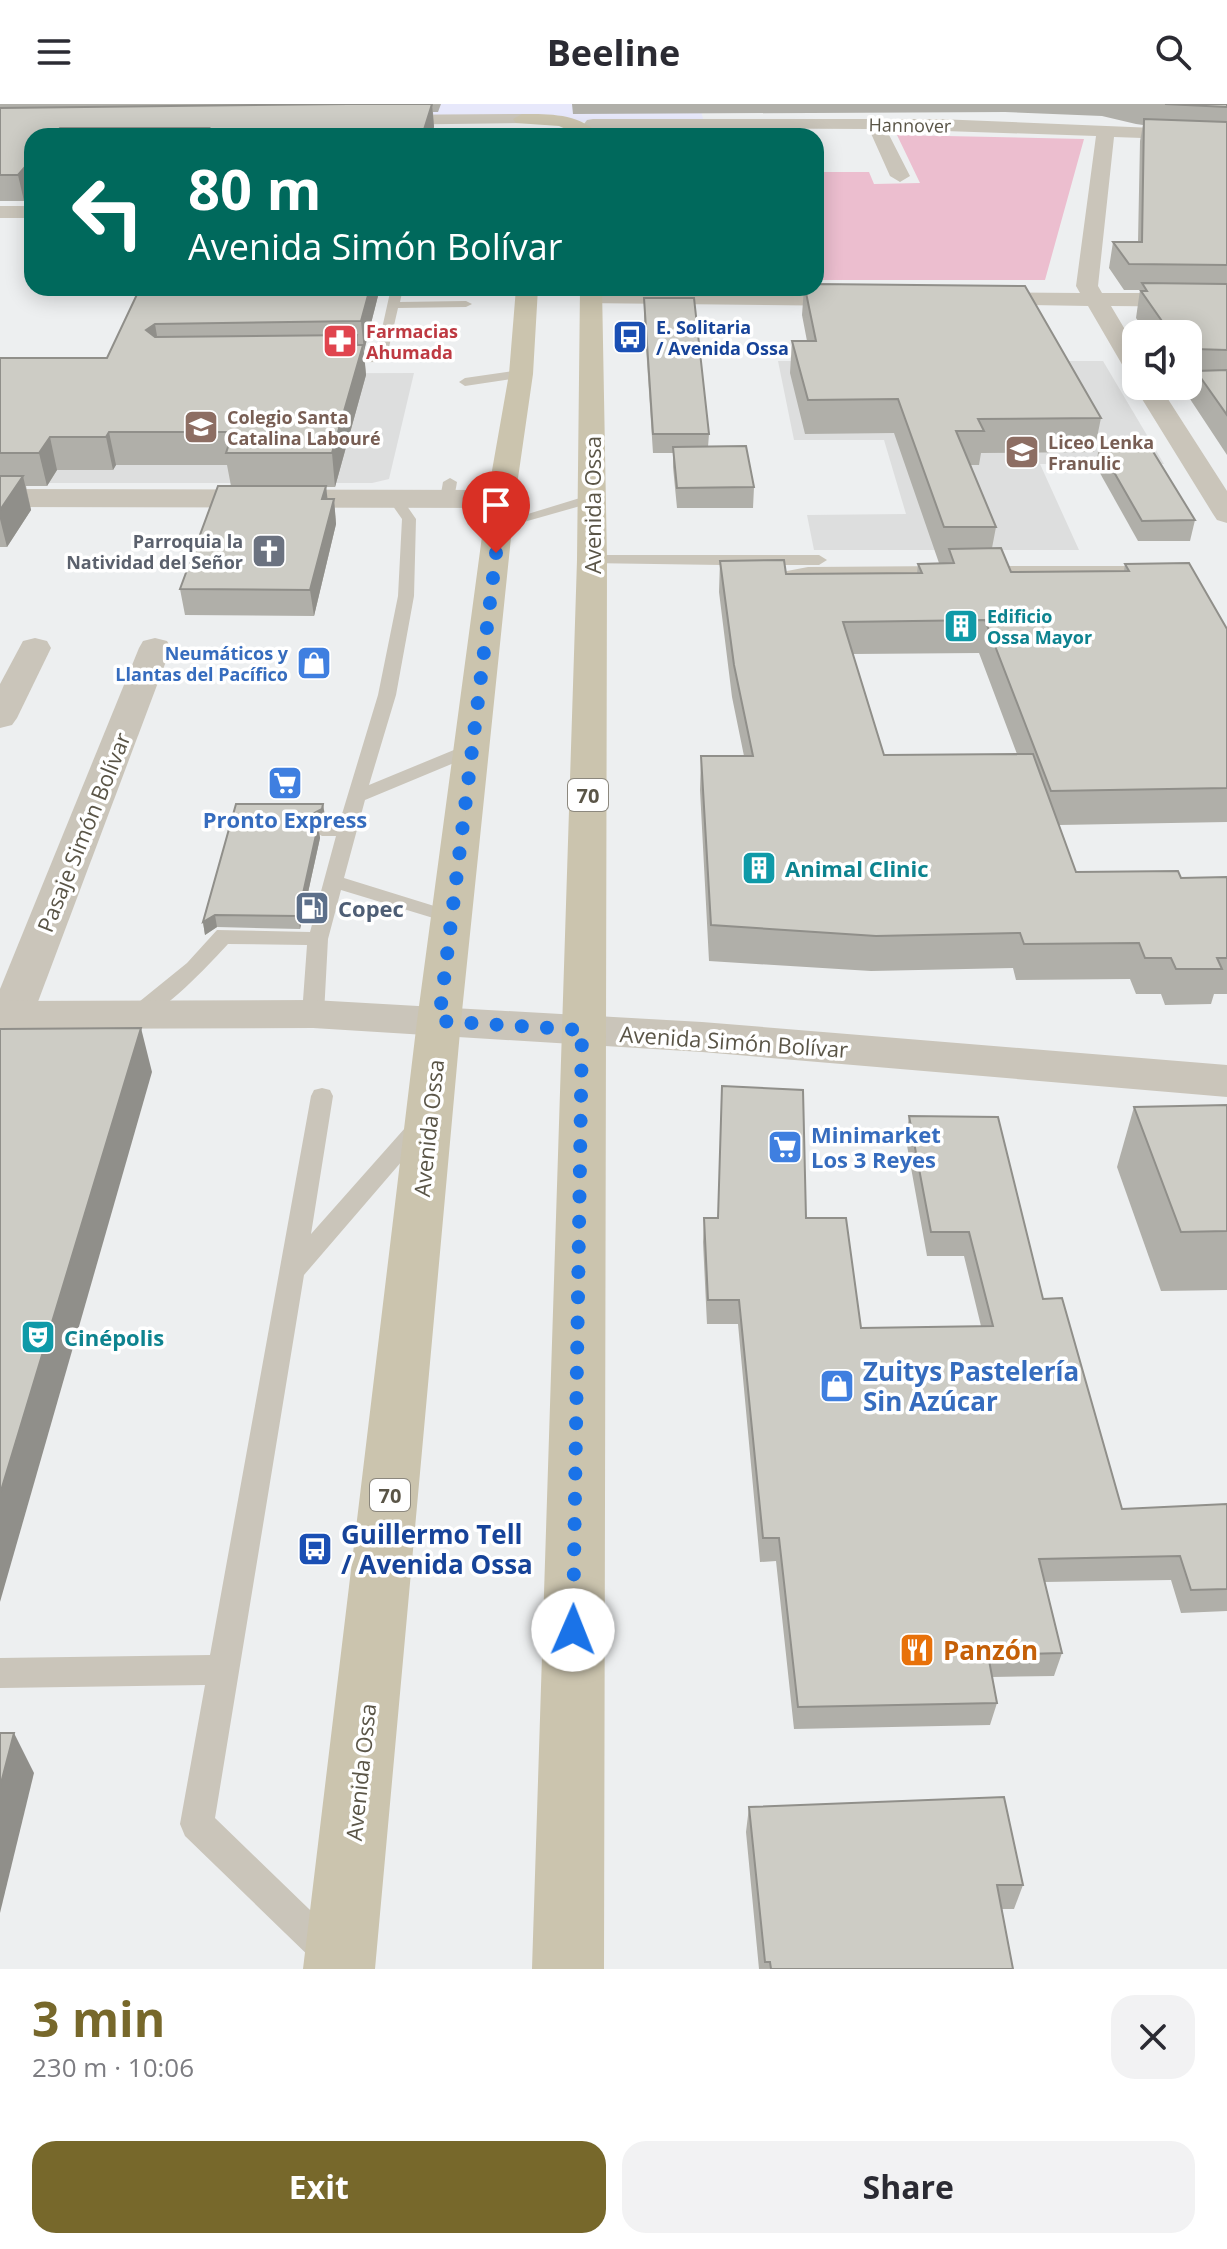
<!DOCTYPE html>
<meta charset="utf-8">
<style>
:root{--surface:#fff;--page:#f2f2f3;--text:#2b2b33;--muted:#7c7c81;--accent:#77682b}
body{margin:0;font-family:"Open Sans",sans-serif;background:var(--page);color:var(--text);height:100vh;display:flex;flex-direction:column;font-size:30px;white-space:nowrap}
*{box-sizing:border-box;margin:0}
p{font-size:26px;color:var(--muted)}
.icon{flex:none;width:44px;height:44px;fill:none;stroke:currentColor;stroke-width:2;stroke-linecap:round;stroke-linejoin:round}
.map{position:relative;height:1865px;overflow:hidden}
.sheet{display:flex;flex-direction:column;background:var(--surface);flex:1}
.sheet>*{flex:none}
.top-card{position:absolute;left:24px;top:24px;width:800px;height:168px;border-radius:24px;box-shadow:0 4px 20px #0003;background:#00695c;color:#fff;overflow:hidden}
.fabs{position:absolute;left:1122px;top:216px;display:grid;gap:16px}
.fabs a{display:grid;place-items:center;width:80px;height:80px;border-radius:16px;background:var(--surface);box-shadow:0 4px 20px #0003;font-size:40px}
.pin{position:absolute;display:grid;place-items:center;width:68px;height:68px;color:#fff;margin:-82px -34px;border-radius:50% 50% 50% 0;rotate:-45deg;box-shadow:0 0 8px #0007}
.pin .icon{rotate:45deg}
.me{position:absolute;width:88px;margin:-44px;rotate:1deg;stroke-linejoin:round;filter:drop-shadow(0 0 6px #0008)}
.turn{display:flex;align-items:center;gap:28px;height:168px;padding:0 32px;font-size:36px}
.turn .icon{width:104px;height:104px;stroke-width:2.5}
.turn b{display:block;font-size:56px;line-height:68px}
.round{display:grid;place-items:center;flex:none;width:84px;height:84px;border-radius:24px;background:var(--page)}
.summary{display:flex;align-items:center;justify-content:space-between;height:136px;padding:0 32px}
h1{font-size:48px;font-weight:700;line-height:60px;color:var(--accent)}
.cta{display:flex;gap:16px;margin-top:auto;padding:16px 32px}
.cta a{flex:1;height:92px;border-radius:24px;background:var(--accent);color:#fff;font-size:32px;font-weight:700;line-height:92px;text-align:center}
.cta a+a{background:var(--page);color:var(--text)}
header{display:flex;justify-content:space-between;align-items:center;height:104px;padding:0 32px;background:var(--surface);font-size:36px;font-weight:700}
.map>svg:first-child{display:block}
.commercial{fill:#e7e8fb}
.education{fill:#dddede}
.green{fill:#ecbecf}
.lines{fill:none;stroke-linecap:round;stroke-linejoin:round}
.service{fill:#cac5ba;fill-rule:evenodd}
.minor{fill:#cac5ba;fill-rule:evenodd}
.tertiary{fill:#cac5ba;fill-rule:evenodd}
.primary{fill:#cbc4ae;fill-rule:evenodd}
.wall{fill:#b0afa9;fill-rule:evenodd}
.shaded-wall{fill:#908f8a}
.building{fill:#cdccc5;stroke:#908f8a;stroke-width:2}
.route{stroke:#1a73e8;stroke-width:14;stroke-dasharray:0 25.2}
.labels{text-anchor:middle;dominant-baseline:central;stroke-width:7;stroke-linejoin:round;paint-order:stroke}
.far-street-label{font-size:18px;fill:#5a5547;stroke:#fff}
.far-transit-label{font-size:18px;font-weight:bold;fill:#164399;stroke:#fff;text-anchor:start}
.far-health-label{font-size:18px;font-weight:bold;fill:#be3a42;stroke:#fff;text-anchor:start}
.far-education-label{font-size:18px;font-weight:bold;fill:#785e54;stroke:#fff;text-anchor:start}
.far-worship-label{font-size:18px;font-weight:bold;fill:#5b616d;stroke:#fff;text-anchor:end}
.far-culture-label{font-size:18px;font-weight:bold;fill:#0d838f;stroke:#fff;text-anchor:start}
.far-shop-label{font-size:18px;font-weight:bold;fill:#366cbe;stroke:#fff;text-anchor:end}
.shield{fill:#fff;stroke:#8c887e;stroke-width:2}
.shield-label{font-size:20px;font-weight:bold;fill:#5a5547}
.street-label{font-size:22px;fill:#5a5547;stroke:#fff}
.shop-label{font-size:22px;font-weight:bold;fill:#366cbe;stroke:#fff}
.culture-label{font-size:22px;font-weight:bold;fill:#0d838f;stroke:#fff;text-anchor:start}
.service-label{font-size:22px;font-weight:bold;fill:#4e5e75;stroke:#fff;text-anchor:start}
.near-shop-label{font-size:26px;font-weight:bold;fill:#366cbe;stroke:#fff;text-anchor:start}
.near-transit-label{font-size:26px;font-weight:bold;fill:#164399;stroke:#fff;text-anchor:start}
.near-food-label{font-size:26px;font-weight:bold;fill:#c56008;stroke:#fff;text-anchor:start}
</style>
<header><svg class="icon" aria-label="menu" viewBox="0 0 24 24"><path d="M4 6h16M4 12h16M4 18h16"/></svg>Beeline<svg class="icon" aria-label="search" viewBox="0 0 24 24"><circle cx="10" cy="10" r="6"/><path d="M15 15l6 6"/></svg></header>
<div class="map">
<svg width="1227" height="1865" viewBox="0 0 1227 1865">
<rect width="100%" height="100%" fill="#edeff0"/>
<polygon class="commercial" points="0,0 699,0 704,18 0,17"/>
<g class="education">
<polygon points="778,257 1103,257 1164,360 1040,360 1079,446 814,446 807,411 906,410 884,336 794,336"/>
<polygon points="414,269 389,375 372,379 0,379 0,270"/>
</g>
<polygon class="green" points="897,31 1084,35 1045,176 816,176 816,68 869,68 874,80 920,79"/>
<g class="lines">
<g class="service">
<polygon points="391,184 403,184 400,198 466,197 472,200 466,203 398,204 387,252 376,258 333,259 333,253 373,251 377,247"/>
<polygon points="521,266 525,267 525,273 465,282 459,278 465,274"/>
<polygon points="450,374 457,378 454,395 447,399 440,395 443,378"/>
<polygon points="593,390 600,394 598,397 499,425 492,421"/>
<path d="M 395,391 L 400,392 L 416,415 L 414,492 L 396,591 L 369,681 L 466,641 L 478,641 L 481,645 L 478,649 L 365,696 L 344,774 L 460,810 L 463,814 L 453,820 L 341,786 L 328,835 L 324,910 L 321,915 L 305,915 L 302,910 L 307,841 L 228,840 C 211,858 153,923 129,916 L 126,911 L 129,906 L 187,859 L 217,826 L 310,828 L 336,732 L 322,732 L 312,726 L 322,720 L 339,720 L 378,591 L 398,492 L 402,415 L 388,395 Z"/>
<polygon points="592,451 819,451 827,456 819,461 739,461 746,468 766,471 808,463 948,462 956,467 948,472 808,473 766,481 736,475 722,461 587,459 584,456"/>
<polygon points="982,462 1130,462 1138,467 1130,472 977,470 977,464"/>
<polygon points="322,984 330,986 333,992 311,1130 413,1015 421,1013 429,1015 433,1021 304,1171 215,1714 340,1835 346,1847 340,1859 328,1865 316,1859 185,1732 180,1720 205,1581 0,1584 0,1554 210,1551 311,992 314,986"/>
</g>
<g class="minor">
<polygon points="522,10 531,15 528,19 372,21 363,16 372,11"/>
<polygon points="593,15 938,15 1227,27 1227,37 1114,33 1098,182 1102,189 1227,189 1227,203 1111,202 1136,244 1136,271 1127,269 1088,202 965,200 962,195 965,190 973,188 1080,189 1076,182 1096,32 886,25 910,72 900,78 890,72 869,25 587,24 584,20 587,16"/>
<rect x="0" y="102" width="32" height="12"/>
<polygon points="591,187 861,188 869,190 872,195 869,200 861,202 583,199 580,194 583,189"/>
<polygon points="1188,276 1227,276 1227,292 1166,292 1227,387 1227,419 1217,416 1213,410 1134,282 1188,282"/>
<polygon points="0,385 501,386 511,389 515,395 511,401 501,404 0,403"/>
<polygon points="35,534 47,537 51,544 17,614 12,621 0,624 0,580 23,537"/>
<polygon points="155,534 167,537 171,544 33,911 26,921 11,925 0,922 0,885 139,544 143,537"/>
</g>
<polygon class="tertiary" points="313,896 702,918 1227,961 1227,993 702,948 313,924 0,925 0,897"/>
<g class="primary">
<path d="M 522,10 C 549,10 581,9 600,32 L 581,32 L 559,22 L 516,19 L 513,15 Z"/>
<polygon points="516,184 538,184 533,270 515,395 461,917 375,1865 303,1865 417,917 487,395 509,270"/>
<polygon points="580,184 602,184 607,456 604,1865 532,1865 577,456"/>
</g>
</g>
<g class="wall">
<polygon points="0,0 441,0 438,8 433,8 434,23 431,32 32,32 32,87 24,97 0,97"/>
<polygon points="572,0 1227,0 1227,351 1190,295 1195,273 1188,273 1188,230 1147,230 1136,214 1140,186 1124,186 1109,164 1113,138 1138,138 1140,37 1143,21 1136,20 1102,12 1005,8 573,10"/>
<polygon points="140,184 380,184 364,247 366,271 335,383 326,383 327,395 334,395 336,420 314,512 185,511 180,485 231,382 227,361 116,361 113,366 57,366 47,382 26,382 31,406 7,443 0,443 0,254 107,254"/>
<path d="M 804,184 L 816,184 L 1101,314 L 1094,348 L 981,349 L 979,361 L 970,361 L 996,423 L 992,444 L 1011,468 L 1124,467 L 1125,460 L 1227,525 L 1227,718 L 1059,721 L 1076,768 L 1181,774 L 1227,773 L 1227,890 L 1214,890 L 1211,900 L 1165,901 L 1161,890 L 1136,890 L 1130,875 L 1016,876 L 1013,864 L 871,867 L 709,857 L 700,686 L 701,652 L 744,652 L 732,593 L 719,488 L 720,457 L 786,470 L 917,469 L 918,460 L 939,459 L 894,329 L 805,330 L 790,269 L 792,237 L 807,237 L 802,211 ZM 979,549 L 1017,650 L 884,651 L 853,550 Z"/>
<polygon points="644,194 709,330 708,343 754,383 753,404 677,404 673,363 673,349 653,349 644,212"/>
<polygon points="1099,342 1195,416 1190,437 1138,437 1096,362"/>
<polygon points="325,712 324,717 317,721 318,722 320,734 300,825 217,823 205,831 203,818"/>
<polygon points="1227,1001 1227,1186 1161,1187 1117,1063 1134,1003"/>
<polygon points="909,1012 1043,1195 1122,1405 1227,1400 1227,1507 1181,1509 1171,1476 1044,1478 1062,1549 1054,1572 992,1573 997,1599 990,1621 794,1625 776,1457 760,1458 738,1220 707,1220 703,1138 704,1114 806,1114 861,1224 981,1222 964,1152 927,1152 906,1036"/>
<polygon points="749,1703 1023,1781 1014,1805 1002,1805 1013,1865 759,1865 746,1728"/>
</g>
<g class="shaded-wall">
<polygon points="432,0 434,23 431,32 422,32"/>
<polygon points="60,24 62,32 53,32"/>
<polygon points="32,55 32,87 24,97 18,71"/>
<polygon points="370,184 380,184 364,247 361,217"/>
<polygon points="155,220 160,250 146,226"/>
<polygon points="357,231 360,253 363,241 366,271 335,383 332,349"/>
<polygon points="1194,245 1188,273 1188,266 1191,251"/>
<polygon points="109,328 116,361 113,366 106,333"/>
<polygon points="50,333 57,366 47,382 39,349"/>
<polygon points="23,372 31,406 7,443 0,415 0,406"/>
<polygon points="326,382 329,407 322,395"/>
<polygon points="334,395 336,420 314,512 310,486"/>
<polygon points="323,700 325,712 324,717 309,725 307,713"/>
<polygon points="318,722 320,734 300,825 298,812"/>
<polygon points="215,811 217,823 205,831 203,818"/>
<polygon points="141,924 152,968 0,1498 0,1390"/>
<polygon points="14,1629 34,1669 0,1809 0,1683"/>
</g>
<g class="building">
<polygon points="348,0 432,0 422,32 204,32 209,24 60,24 53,32 32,32 32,55 18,71 0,71 0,4"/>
<polygon points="1165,0 1227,0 1227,3"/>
<polygon points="1144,15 1227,18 1227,161 1129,160 1113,138 1142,138"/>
<polygon points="1142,179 1227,180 1227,246 1194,245 1191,251 1188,251 1188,230 1171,230 1141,187 1147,187"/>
<polygon points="816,180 1025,182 1101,314 978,315 984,327 956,327 996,423 944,423 898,295 808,296 792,237 816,237 805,184 816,184"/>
<polygon points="140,184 370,184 361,217 155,220 146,226 155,233 357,231 355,241 363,241 332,349 226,349 233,328 109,328 106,333 50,333 39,349 0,349 0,254 107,254"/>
<polygon points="644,194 694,194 709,330 653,330"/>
<polygon points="1227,266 1227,311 1196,267"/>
<polygon points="1149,341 1195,416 1142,417 1099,342"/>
<polygon points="746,342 754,383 677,384 673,343"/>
<polygon points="0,372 23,372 0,406"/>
<polygon points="218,382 326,382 322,395 334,395 310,486 180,485"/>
<polygon points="1001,444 1011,468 1129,467 1125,460 1189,459 1227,525 1227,684 1051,687 985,516 843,518 884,651 1033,650 1076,768 1178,767 1181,774 1227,773 1227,854 1217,854 1222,865 1176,865 1171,854 1145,854 1139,839 1024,840 1020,829 876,832 711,821 701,652 753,652 734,561 720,457 784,456 786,470 922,469 918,460 954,459 949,445"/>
<polygon points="236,700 323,700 322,705 307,713 318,722 298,812 215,811 203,818"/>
<polygon points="141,924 0,1390 0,925"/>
<polygon points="722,982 803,986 806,1114 846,1114 861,1224 993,1222 969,1128 931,1128 909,1012 998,1013 1043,1195 1062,1194 1122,1405 1227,1400 1227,1485 1191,1486 1180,1452 1039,1455 1062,1549 988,1551 997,1599 798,1603 779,1434 763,1434 739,1196 708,1196 704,1114 718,1114"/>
<polygon points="1227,1001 1227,1127 1181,1128 1134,1003"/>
<polygon points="0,1629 14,1629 0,1683"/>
<polygon points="1004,1693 1023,1781 997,1781 1013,1865 771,1865 770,1858 765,1858 749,1703"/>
</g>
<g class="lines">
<polyline class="route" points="496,449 439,917 582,926 573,1526"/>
</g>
<defs>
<g id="bus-square" transform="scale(1.8)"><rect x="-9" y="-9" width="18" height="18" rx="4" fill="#1a4fb4" stroke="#fff"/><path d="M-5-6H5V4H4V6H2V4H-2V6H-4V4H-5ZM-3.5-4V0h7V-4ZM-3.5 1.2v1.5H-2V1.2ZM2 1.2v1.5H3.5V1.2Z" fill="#fff"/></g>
<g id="pharmacy-square" transform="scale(1.8)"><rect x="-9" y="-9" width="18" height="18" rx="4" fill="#e0444e" stroke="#fff"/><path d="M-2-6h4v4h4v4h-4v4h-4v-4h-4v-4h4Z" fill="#fff"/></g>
<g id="school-square" transform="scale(1.8)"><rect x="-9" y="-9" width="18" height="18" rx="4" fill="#8d6e63" stroke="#fff"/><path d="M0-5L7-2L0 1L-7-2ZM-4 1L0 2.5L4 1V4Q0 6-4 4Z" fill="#fff"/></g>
<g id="church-square" transform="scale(1.8)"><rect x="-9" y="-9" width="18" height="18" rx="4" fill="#6b7280" stroke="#fff"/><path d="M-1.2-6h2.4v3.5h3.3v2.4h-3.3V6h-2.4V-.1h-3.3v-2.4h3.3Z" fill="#fff"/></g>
<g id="building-square" transform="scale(1.8)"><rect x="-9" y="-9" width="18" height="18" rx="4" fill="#0f9aa8" stroke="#fff"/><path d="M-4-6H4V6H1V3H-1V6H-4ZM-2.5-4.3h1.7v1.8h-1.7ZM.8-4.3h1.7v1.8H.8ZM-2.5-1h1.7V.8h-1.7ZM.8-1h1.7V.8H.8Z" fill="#fff"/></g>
<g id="shop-square" transform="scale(1.8)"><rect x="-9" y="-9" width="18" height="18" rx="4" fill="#3f7fe0" stroke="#fff"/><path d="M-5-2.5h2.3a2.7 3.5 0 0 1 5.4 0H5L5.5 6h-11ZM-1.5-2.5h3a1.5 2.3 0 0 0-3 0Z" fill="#fff"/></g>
<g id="supermarket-square" transform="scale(1.8)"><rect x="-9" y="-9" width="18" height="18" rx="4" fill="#3f7fe0" stroke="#fff"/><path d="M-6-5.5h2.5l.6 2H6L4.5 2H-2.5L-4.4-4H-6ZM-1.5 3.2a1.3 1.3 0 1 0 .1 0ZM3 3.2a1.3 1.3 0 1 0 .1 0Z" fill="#fff"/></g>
<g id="fuel-square" transform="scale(1.8)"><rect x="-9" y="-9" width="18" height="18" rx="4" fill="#5c6f8a" stroke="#fff"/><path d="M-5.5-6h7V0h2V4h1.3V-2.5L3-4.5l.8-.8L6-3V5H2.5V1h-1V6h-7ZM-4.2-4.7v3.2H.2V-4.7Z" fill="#fff"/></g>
<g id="theatre-square" transform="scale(1.8)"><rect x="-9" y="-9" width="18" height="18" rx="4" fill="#0f9aa8" stroke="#fff"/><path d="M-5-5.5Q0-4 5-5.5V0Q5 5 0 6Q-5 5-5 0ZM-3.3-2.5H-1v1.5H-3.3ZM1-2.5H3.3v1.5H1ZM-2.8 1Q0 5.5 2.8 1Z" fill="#fff"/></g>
<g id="restaurant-square" transform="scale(1.8)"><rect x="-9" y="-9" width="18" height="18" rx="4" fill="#e8710a" stroke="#fff"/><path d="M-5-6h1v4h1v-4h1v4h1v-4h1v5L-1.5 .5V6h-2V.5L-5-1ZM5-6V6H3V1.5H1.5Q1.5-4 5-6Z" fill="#fff"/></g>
</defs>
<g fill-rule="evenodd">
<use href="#bus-square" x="630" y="233"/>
<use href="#pharmacy-square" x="340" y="237"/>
<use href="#school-square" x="201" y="323"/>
<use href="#school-square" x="1022" y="348"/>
<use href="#church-square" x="269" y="447"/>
<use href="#building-square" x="961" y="522"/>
<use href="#shop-square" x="314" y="559"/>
<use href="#supermarket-square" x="285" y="679"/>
<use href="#building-square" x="759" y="764"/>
<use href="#fuel-square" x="312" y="804"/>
<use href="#supermarket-square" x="785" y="1043"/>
<use href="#theatre-square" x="38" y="1233"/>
<use href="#shop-square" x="837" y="1282"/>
<use href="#bus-square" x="315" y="1445"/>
<use href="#restaurant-square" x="917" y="1546"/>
</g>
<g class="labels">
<g class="far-street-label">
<text transform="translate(910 21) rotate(1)">Hannover</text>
</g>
<g class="far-transit-label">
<text x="656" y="223">E. Solitaria<tspan x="656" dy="21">/ Avenida Ossa</tspan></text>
</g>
<g class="far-health-label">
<text x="366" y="227">Farmacias<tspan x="366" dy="21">Ahumada</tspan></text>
</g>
<g class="far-education-label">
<text x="227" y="313">Colegio Santa<tspan x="227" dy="21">Catalina Labouré</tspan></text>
<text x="1048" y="338">Liceo Lenka<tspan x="1048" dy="21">Franulic</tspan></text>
</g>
<g class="far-worship-label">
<text x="243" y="437">Parroquia la<tspan x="243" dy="21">Natividad del Señor</tspan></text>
</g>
<g class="far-culture-label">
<text x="987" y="512">Edificio<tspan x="987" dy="21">Ossa Mayor</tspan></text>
</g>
<g class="far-shop-label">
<text x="288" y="549">Neumáticos y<tspan x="288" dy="21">Llantas del Pacífico</tspan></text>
</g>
<g class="shield">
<rect x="568" y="675" width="40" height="32" rx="6"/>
<rect x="370" y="1375" width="40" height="32" rx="6"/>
</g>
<g class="shield-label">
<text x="588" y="691">70</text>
<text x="390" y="1391">70</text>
</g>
<g class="street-label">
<text transform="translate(592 401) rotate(-90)">Avenida Ossa</text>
<text transform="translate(83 728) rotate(-68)">Pasaje Simón Bolívar</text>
<text transform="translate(734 937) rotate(4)">Avenida Simón Bolívar</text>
<text transform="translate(428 1024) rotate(-84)">Avenida Ossa</text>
<text transform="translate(360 1668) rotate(-84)">Avenida Ossa</text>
</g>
<g class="shop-label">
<text x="285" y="715">Pronto Express</text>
<text x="811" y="1030" text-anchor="start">Minimarket<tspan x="811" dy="25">Los 3 Reyes</tspan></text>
</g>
<g class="culture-label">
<text x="785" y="764">Animal Clinic</text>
<text x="64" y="1233">Cinépolis</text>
</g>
<g class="service-label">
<text x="338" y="804">Copec</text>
</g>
<g class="near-shop-label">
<text x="863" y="1267">Zuitys Pastelería<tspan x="863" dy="30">Sin Azúcar</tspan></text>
</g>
<g class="near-transit-label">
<text x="341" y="1430">Guillermo Tell<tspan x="341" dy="30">/ Avenida Ossa</tspan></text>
</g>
<g class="near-food-label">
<text x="943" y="1546">Panzón</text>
</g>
</g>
</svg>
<div class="fabs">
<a><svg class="icon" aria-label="sound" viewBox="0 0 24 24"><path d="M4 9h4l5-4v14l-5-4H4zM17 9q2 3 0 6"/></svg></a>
</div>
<div class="pin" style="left:496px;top:449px;background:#d93025"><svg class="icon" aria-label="arrive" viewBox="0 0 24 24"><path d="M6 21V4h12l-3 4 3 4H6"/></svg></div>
<svg class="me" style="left:573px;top:1526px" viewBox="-20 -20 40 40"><circle r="19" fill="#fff"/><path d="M0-13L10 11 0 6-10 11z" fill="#1a73e8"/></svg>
<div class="top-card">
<div class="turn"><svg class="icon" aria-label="left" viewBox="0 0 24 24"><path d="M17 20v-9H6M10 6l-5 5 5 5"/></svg><div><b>80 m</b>Avenida Simón Bolívar</div></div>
</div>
</div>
<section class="sheet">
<div class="summary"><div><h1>3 min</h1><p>230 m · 10:06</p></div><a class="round"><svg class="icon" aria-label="close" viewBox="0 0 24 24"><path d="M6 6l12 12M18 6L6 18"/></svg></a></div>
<div class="cta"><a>Exit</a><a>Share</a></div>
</section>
